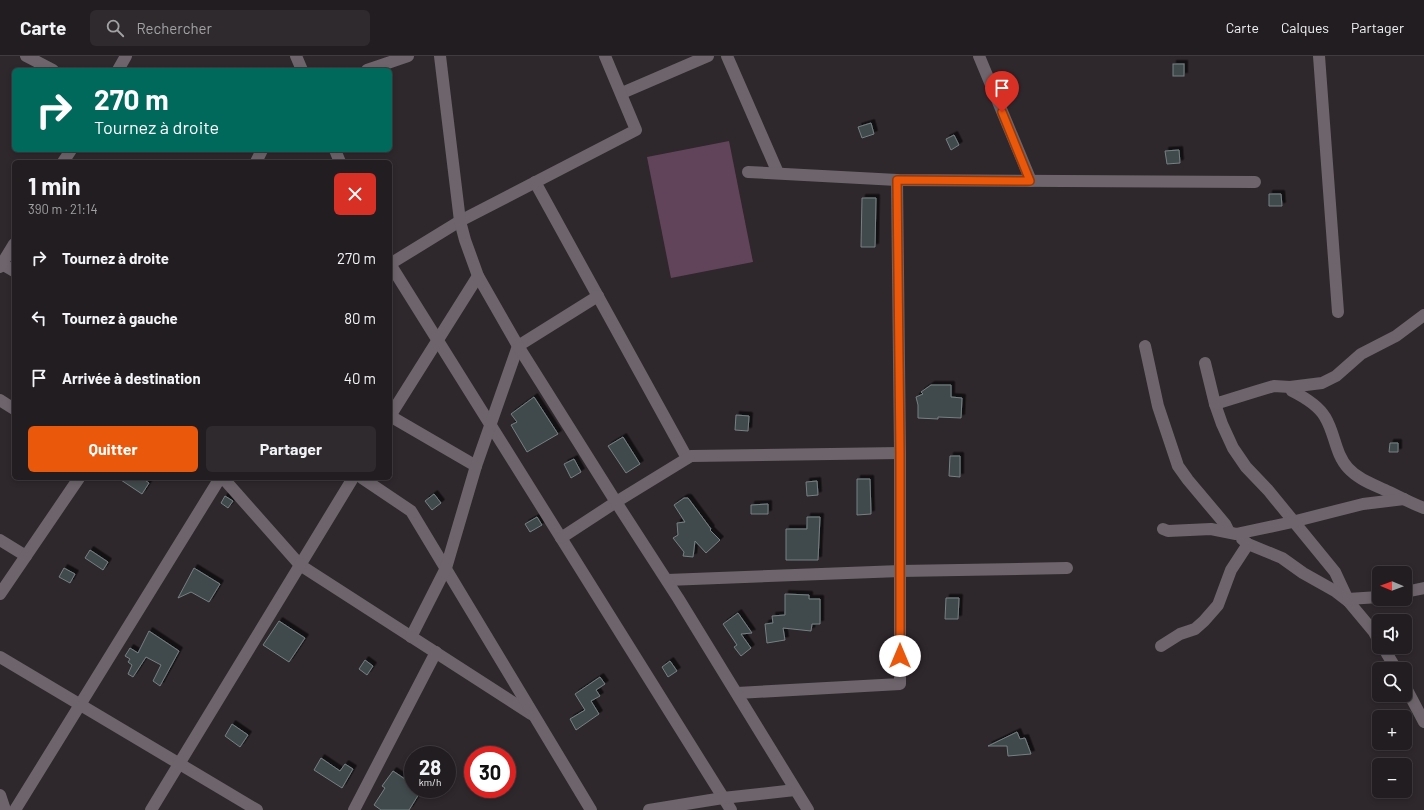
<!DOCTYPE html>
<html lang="fr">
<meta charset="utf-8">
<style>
:root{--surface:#221d21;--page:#2e2a2e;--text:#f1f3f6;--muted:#a2a2a5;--line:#3f3b3f;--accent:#ea580c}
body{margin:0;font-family:Barlow,sans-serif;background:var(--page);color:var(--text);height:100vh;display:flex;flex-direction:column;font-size:15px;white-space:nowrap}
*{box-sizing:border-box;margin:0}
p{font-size:13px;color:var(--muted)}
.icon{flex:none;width:22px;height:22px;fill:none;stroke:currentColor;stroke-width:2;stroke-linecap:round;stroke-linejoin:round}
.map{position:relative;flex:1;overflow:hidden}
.drawer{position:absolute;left:12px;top:104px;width:380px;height:320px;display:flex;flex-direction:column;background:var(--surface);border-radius:6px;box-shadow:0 2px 6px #0003,0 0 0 1px var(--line)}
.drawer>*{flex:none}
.banner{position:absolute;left:12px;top:12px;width:380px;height:84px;border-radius:6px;box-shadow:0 2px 6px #0003,0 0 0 1px var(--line);background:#00695c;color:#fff;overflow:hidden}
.needle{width:26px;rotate:271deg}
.controls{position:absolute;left:1372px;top:510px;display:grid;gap:8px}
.controls a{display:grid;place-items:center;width:40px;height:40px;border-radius:6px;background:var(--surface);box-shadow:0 2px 6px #0003,0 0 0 1px var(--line);font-size:20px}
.speed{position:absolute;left:404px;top:690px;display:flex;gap:8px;font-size:20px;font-weight:700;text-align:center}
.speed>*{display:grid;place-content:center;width:52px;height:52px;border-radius:50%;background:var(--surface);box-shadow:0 2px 6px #0003,0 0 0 1px var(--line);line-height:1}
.speed small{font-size:10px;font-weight:400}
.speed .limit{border:6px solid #d22;background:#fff;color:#111}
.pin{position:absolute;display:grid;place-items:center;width:34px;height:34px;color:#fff;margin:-41px -17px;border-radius:50% 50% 50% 0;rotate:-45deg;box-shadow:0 0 4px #0007}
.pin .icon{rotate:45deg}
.me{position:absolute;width:44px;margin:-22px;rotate:0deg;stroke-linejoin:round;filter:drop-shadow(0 0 3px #0008)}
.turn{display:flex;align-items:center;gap:14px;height:84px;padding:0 16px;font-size:18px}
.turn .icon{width:52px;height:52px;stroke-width:2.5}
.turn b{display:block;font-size:28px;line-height:34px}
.round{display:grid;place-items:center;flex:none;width:42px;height:42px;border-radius:6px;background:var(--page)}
.headline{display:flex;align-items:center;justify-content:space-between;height:68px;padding:0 16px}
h1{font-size:24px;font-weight:700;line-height:30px}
.primary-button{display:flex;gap:8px;margin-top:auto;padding:8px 16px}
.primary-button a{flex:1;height:46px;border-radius:6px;background:var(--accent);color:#fff;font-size:16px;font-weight:700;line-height:46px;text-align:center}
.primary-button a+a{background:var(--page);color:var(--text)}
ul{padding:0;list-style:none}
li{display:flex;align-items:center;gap:12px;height:60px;padding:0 16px}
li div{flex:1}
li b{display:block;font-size:15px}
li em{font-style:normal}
header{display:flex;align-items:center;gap:24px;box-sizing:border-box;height:56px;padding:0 20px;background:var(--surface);border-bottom:1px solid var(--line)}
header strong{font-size:19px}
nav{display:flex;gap:22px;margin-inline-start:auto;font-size:14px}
.search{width:280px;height:36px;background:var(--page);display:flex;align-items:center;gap:10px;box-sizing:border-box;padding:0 14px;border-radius:6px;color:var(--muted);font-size:15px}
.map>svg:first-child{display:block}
.green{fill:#61445a}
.building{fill:#3f4a4b;stroke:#758183;filter:url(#shadow)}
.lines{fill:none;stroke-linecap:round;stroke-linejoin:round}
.street{stroke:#6d656b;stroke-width:12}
.secondary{stroke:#6d656b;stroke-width:12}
.route-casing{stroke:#983908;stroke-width:10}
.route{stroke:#ea580c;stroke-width:7}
</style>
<header>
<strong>Carte</strong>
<div class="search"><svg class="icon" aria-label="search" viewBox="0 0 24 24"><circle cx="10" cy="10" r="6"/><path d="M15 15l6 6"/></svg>Rechercher</div>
<nav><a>Carte</a><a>Calques</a><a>Partager</a></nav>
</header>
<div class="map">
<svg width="1424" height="754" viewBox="0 0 1424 754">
<defs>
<filter id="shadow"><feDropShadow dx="3.5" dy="-3.5" stdDeviation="0" flood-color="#0009"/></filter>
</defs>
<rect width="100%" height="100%" fill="#2e272c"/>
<polygon class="green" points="729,85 753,206 671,222 647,101"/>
<g class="building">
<rect x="1173" y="8" width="11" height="12"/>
<polygon points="871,67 874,78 862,82 858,71"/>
<polygon points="954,79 959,89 951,94 946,83"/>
<polygon points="1179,94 1180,107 1167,108 1165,95"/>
<polygon points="1269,138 1281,138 1282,150 1269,150"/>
<polygon points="862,142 876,142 875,191 861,191"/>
<polygon points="931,329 951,329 951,341 962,342 961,362 938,361 938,363 918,362 918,349 916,341 923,338 921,336"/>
<polygon points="534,341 558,378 527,396 511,369 517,366 511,358"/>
<polygon points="736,359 749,360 748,375 735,374"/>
<polygon points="623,381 640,408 626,417 608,390"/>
<polygon points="1390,387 1398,387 1398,396 1389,396"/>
<polygon points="950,400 960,400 960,421 949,420"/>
<polygon points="574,403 581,416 571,422 564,408"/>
<polygon points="118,422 142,422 149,427 142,438"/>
<polygon points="857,423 870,423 871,458 857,459"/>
<polygon points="817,425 818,439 807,440 806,426"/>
<polygon points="434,438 441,447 432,454 425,445"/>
<polygon points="225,440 233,445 228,452 221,447"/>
<polygon points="684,442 688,442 711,473 710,474 720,484 706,497 695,485 693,501 683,500 684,496 673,482 678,479 677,467 685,466 674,449"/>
<polygon points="768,448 768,458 751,458 751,449"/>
<polygon points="537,461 542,469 530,476 525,468"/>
<polygon points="807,461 820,461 818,504 786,504 786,473 807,473"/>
<polygon points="90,494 108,506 103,514 85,502"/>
<polygon points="64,512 75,518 70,527 59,521"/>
<polygon points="194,512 220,528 209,546 191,536 178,542"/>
<polygon points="785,538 809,539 809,543 820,543 820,568 812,568 811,575 783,572 785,584 767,587 765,568 773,567 772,560 785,559"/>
<polygon points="946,542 959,542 958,563 945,563"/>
<polygon points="738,557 752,577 741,578 751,592 741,600 734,591 737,589 723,568"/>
<polygon points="279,565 305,582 289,606 263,589"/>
<polygon points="149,575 179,595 160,630 153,625 161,609 146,601 133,621 128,618 132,609 128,606 130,603 125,600 130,592 138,597"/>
<polygon points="365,604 373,610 367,619 359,613"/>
<polygon points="670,605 677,615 668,621 662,611"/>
<polygon points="600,621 605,628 596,634 600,640 591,645 599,658 576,674 570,663 585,654 575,638"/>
<polygon points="232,668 248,679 240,691 225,680"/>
<polygon points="1017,676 1020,683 1025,682 1031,698 1008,700 1007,690 988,690"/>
<polygon points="321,702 340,715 345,708 353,713 342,732 314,714"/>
<polygon points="393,715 405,723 407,721 413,725 413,733 422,733 409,754 381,754 374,749 385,732 382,730"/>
</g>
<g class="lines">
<g class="street">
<polyline points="26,0 53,14"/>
<polyline points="296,0 302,14"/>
<polyline points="727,0 778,117"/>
<polyline points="979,0 1031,125"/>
<polyline points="1319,0 1338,256"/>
<polyline points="118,14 126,0"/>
<polyline points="367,14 408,0"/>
<polyline points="622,37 708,0"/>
<polyline points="335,94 340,106"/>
<polyline points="63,106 71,94"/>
<polyline points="256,106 262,94"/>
<polyline points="748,116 897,124 1255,126"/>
<polyline points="535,126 687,402"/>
<polyline points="2,208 14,215"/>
<polyline points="390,208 731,754"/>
<polyline points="390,208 460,165 636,74 605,0"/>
<polyline points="0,211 14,188"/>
<polyline points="1145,290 1158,350 1178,410 1188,424 1225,468 1229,476"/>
<polyline points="1205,307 1215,348 1222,368 1233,392 1246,411 1268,434 1335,516 1349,546 1374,576 1379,585"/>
<path d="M 1290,331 L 1292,335 C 1304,341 1318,349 1325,361 C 1335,377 1335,398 1348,412 C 1358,423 1372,428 1385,434 C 1398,440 1410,447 1424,452"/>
<polyline points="0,344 14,353"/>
<polyline points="1215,348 1257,335 1274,330 1290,331 1322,327 1336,320 1361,298 1396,280 1424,259"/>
<polyline points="390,360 478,220"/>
<polyline points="390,360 476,410"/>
<polyline points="223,422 300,509 531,658"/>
<polyline points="362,422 411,455 591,754"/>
<polyline points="1163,473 1168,475 1211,473 1236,478 1288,467 1363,448 1404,443"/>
<polyline points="561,482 616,446 691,400 900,397"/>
<polyline points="1242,483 1248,488 1282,502 1303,517 1335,535 1348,545"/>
<polyline points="0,484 26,500"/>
<polyline points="667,524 900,515 1067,512"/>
<polyline points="1405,536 1424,532"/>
<polyline points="0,538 79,422"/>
<polyline points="1348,543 1379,541"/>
<polyline points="411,581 446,512 476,410 518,290 598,240"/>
<polyline points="1161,590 1180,578 1195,573 1204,565 1218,549 1231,514 1248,488"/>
<polyline points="1383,591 1396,613"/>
<polyline points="0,601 257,754"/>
<polyline points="1405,630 1424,666"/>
<polyline points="737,637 900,628 900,397 897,124"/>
<polyline points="0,739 5,754"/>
<polyline points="15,754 220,422"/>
<polyline points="151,754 353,422"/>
<polyline points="354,754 436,596"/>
<polyline points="649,754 723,742 795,734"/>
</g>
<polyline class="secondary" points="440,0 460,165 465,184 478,220 518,290 616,446 678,542 808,754"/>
</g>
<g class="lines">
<g class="route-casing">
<polyline id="route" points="900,600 900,397 897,124 1030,125 1002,56"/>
</g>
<use href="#route" class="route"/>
</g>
</svg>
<div class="controls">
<a><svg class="needle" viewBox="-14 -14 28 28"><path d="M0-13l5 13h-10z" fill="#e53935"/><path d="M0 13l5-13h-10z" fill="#a2a2a5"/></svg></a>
<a><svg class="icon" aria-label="sound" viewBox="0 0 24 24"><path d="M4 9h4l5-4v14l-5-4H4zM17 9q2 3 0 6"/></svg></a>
<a><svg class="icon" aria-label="search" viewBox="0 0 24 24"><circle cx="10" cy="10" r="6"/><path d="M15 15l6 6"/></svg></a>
<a>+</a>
<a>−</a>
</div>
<div class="speed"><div>28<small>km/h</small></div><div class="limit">30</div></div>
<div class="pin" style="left:1002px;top:56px;background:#d93025"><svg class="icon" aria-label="arrive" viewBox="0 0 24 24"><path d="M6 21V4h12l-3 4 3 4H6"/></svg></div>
<svg class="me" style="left:900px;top:600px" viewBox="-20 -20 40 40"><circle r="19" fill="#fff"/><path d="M0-13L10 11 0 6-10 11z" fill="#ea580c"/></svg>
<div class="banner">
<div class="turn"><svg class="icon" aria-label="right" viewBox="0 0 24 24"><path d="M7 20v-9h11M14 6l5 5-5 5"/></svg><div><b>270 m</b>Tournez à droite</div></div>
</div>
<section class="drawer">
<div class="headline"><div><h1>1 min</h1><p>390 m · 21:14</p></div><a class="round" style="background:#d93025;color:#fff"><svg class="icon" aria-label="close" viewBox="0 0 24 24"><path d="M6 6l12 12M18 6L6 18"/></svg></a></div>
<ul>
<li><svg class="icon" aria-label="right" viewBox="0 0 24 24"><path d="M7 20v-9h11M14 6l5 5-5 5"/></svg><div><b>Tournez à droite</b></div><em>270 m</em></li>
<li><svg class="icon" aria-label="left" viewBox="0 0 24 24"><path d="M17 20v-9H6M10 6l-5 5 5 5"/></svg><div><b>Tournez à gauche</b></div><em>80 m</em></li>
<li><svg class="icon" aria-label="arrive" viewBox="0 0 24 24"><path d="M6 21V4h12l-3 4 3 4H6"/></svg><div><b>Arrivée à destination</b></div><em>40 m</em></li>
</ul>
<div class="primary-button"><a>Quitter</a><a>Partager</a></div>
</section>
</div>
